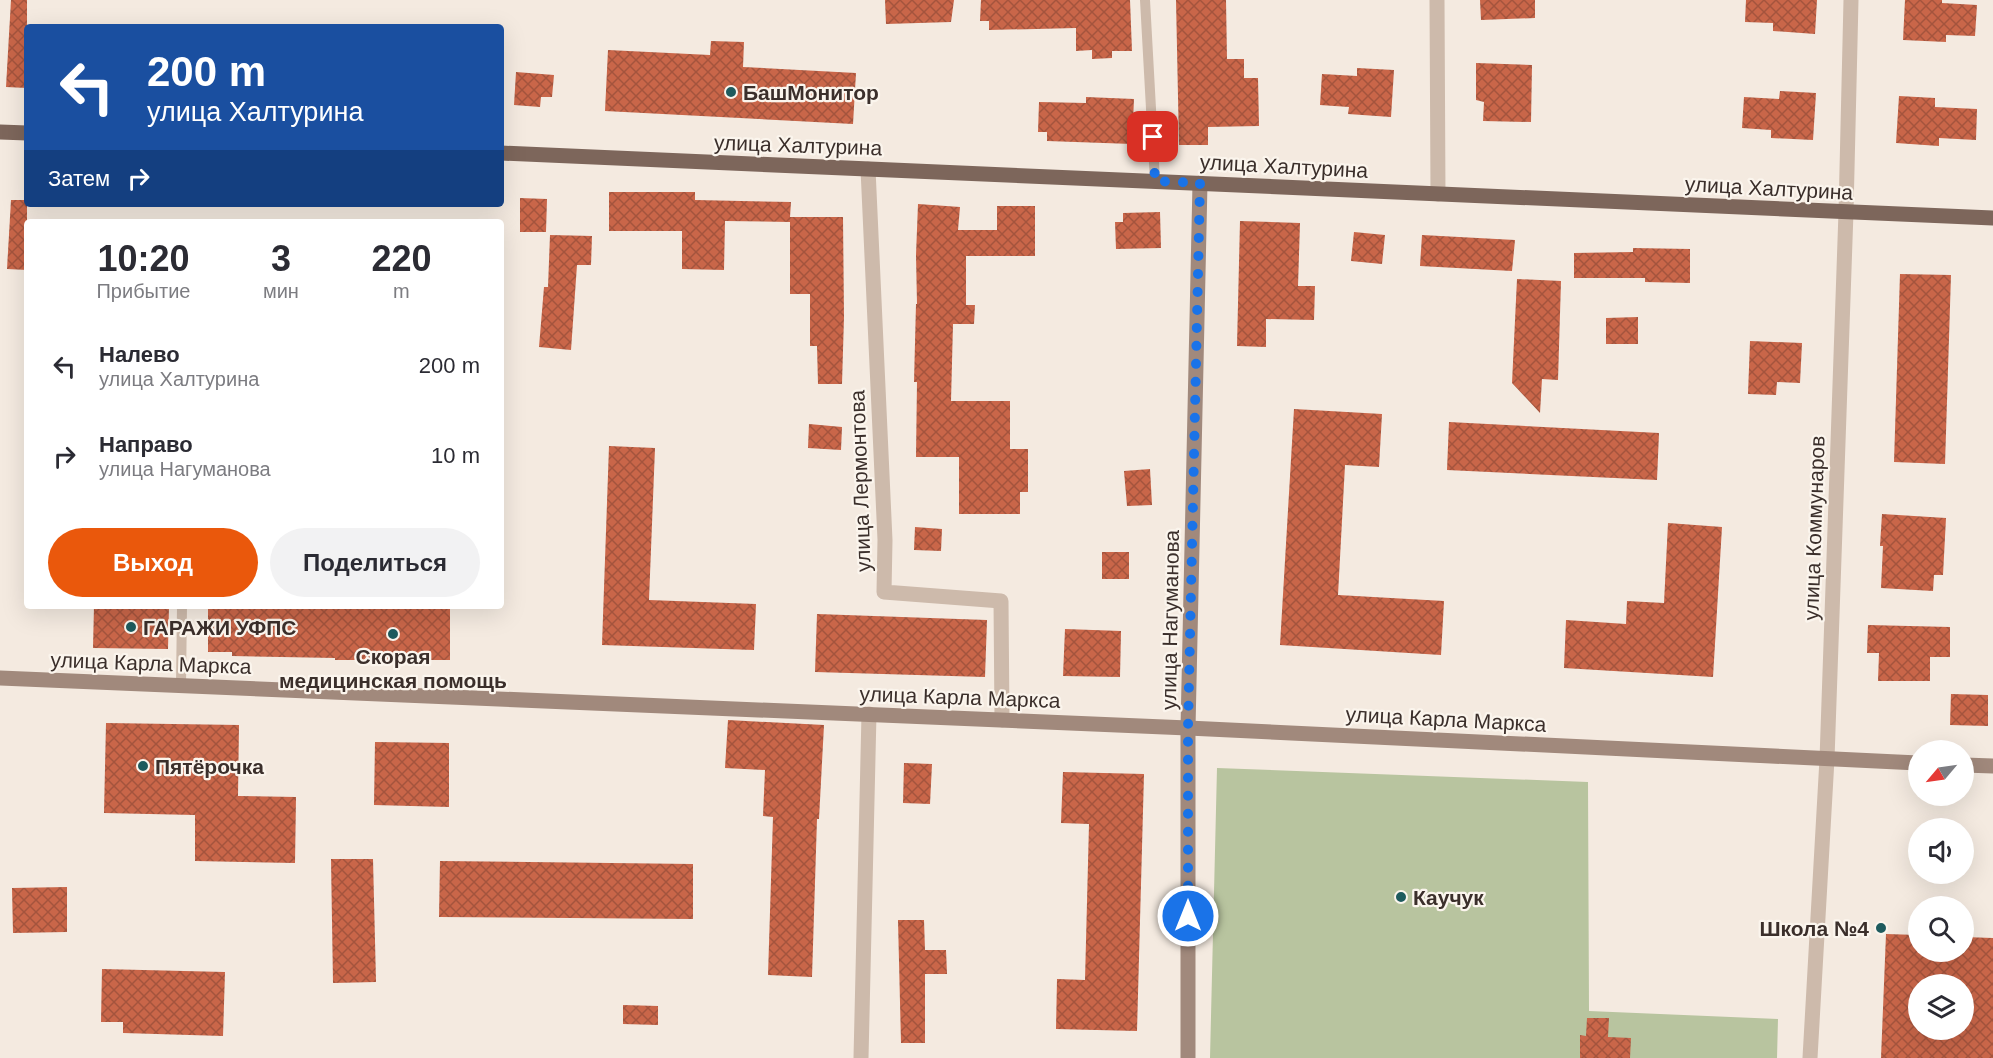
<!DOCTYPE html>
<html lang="ru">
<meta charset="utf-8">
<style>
:root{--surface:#fff;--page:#f2f2f3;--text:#2b2b33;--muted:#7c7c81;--accent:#ea580c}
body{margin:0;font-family:Arial,sans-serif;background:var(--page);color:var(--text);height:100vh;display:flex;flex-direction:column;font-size:22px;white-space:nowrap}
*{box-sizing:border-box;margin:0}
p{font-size:20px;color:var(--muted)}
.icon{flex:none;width:33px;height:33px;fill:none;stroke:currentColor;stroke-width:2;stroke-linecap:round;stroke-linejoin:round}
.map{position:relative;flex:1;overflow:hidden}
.details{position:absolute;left:24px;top:219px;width:480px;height:390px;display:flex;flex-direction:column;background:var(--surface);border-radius:6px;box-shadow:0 6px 24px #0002}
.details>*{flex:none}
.banner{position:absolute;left:24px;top:24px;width:480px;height:183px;border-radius:6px;box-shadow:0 6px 24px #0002;background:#1a4fa0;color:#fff;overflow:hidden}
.needle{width:39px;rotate:241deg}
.buttons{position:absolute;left:1908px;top:740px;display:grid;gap:12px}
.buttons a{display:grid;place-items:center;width:66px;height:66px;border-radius:50%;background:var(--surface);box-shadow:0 6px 24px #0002;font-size:30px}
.pin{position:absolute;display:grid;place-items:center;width:51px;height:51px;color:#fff;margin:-26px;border-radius:12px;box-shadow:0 3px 9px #0006}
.me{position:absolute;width:66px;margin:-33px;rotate:0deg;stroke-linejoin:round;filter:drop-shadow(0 0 4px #0008)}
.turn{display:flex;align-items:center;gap:21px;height:126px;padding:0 24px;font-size:27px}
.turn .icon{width:78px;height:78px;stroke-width:2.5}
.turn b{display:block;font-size:42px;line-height:51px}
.then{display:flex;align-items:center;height:57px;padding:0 24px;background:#0003;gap:12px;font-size:22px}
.eta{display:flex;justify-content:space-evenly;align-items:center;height:102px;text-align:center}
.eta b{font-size:36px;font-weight:700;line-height:42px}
.cta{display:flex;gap:12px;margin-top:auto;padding:12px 24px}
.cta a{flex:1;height:69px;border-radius:36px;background:var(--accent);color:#fff;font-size:24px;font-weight:700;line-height:69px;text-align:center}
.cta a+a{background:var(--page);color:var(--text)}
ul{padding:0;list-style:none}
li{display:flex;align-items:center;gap:18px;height:90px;padding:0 24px}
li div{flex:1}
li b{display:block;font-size:22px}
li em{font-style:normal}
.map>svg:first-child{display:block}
.garden{fill:#b8c49f}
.building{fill:url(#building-cross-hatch);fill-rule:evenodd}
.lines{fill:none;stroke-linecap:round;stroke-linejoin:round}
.lane{stroke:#cdbaab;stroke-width:10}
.street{stroke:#cdbaab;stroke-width:15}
.secondary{stroke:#a1897c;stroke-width:15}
.primary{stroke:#7d665b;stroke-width:15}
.route{stroke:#1a73e8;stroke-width:10;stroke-dasharray:0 18}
.poi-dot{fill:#1e5b5e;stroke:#fbf5ed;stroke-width:2}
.labels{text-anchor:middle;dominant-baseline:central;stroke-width:4.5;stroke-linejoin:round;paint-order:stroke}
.poi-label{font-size:21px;font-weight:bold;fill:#3b2f2b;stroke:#fbf5ed;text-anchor:start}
.street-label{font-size:21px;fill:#3b2f2b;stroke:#fbf5ed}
</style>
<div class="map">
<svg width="1993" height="1058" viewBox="0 0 1993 1058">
<defs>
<pattern id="building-cross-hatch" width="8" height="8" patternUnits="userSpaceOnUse" patternTransform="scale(1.5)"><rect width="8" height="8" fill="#c96649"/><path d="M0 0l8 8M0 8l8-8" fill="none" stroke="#a4543d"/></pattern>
</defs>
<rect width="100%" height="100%" fill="#f4eae0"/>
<polygon class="garden" points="1217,768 1588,782 1589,1011 1778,1019 1777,1058 1210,1058"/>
<g class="building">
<polygon points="11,0 27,0 27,88 6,87"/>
<polygon points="885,0 954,0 951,22 886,24"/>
<polygon points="981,0 1130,0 1132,51 1112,51 1112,58 1092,59 1092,50 1076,51 1076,28 989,30 989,21 980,21"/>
<polygon points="1176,0 1226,0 1227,59 1244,59 1244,78 1258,78 1259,126 1208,127 1208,145 1179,145"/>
<polygon points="1480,0 1535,0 1535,18 1481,20"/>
<polygon points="1746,0 1817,0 1815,34 1773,31 1773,23 1745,22"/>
<polygon points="1905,0 1942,0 1942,3 1977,5 1975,36 1946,35 1946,42 1903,40"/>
<polygon points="711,41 744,42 743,67 856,73 853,124 605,111 608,50 710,55"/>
<polygon points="1476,63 1532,65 1531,122 1483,121 1484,102 1476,100"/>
<polygon points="1357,68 1394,70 1391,117 1348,114 1349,107 1320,105 1322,74 1357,76"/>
<polygon points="516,72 554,75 552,97 541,97 540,107 514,105"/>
<polygon points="1780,91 1816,93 1813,140 1771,138 1771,130 1742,128 1744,97 1779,99"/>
<polygon points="1899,96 1935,98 1935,107 1977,109 1976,140 1939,138 1939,146 1896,143"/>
<polygon points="1086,97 1134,99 1132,144 1047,141 1047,132 1038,132 1039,102 1086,103"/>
<polygon points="609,192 695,192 695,200 791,202 790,217 843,217 844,317 842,384 818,384 817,346 810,346 810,294 790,294 790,222 725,221 724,270 682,269 682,231 609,231"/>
<polygon points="520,198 547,199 546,232 520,232"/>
<polygon points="11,200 27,200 27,270 7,269"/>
<polygon points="918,204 960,207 958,230 997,230 997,206 1035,206 1035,256 966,256 966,305 975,305 974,324 953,324 951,401 1010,401 1010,449 1028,449 1028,492 1020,492 1020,514 959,514 959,457 916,457 917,382 914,382 916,304 917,304 916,255"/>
<polygon points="1160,212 1161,248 1116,249 1115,222 1123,222 1123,213"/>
<polygon points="1240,221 1300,223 1298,286 1315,286 1314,320 1266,319 1266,347 1237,346"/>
<polygon points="1354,232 1385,235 1382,264 1351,261"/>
<polygon points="550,235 592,236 591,265 577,265 571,350 539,347 544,287 548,287"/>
<polygon points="1422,235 1515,240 1512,271 1420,266"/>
<polygon points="1633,248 1690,249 1690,283 1645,282 1645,278 1574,278 1574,253 1633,252"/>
<polygon points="1900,274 1951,275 1945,464 1894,462"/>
<polygon points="1517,279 1561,281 1558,380 1542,379 1540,413 1512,383"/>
<polygon points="1638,317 1638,344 1606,344 1606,318"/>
<polygon points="1750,341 1802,343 1800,383 1777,382 1776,395 1748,394"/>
<polygon points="1294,409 1382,414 1379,467 1345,465 1338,595 1444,601 1441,655 1280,645"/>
<polygon points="1449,422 1659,433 1657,480 1447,470"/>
<polygon points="809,424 842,427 841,450 808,448"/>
<polygon points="609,446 655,448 649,600 756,604 754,650 602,645"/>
<polygon points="1150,469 1152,505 1127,506 1124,471"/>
<polygon points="1882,514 1946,518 1943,575 1934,575 1933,591 1881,588 1883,546 1880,546"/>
<polygon points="1668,523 1722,527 1713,677 1564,668 1566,620 1626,624 1627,601 1664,603"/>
<polygon points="915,527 942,529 941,551 914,550"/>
<rect x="1102" y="552" width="27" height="27"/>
<polygon points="94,606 169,606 168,649 93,648"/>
<polygon points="208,606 450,607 450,660 335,660 335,658 232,656 232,652 208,652"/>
<polygon points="817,614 987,620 985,677 815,672"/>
<polygon points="1868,625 1950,627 1950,657 1930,657 1930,681 1878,681 1879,653 1867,653"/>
<polygon points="1065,629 1121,631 1120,677 1063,676"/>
<polygon points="1951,694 1988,695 1988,726 1950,725"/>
<polygon points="728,720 824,725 819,819 817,819 812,977 768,975 773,817 763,816 765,770 725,768"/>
<polygon points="106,723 239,725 238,796 296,797 295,863 195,861 195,815 104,813"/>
<polygon points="375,742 449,743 449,807 374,805"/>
<polygon points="904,763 932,764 930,804 903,803"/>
<polygon points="1063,772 1144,774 1137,1031 1056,1029 1057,979 1085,980 1089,824 1061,823"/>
<polygon points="331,859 373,859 376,982 333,983"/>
<polygon points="440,861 693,864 693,919 439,917"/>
<polygon points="67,887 67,932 13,933 12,888"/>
<polygon points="898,920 924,920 925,950 946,950 947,974 925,974 925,1043 901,1043"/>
<path d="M 1886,934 L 1918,935 L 1918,951 L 1964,951 L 1964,937 L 1993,938 L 1993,1058 L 1881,1058 ZM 1918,984 L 1964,984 L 1964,1029 L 1918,1029 Z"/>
<polygon points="102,969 225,972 223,1036 123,1033 123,1022 101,1022"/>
<polygon points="623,1005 658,1006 658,1025 623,1024"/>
<polygon points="1587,1018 1609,1018 1608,1037 1631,1038 1630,1058 1580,1058 1580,1035 1586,1036"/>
</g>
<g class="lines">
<g class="lane">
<polyline points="1145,0 1155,181"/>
<polyline points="181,685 182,606"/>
</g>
<g class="street">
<polyline points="1437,0 1438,194"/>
<polyline points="868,169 885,540 884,592 1001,601 1002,720"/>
<polyline points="861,1058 869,714"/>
<polyline points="1810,1058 1827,759 1846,212 1851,0"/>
</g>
<g class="secondary">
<polyline points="0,678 1188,728 1918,763"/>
<polyline points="1964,765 1993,766"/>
<polyline points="1188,1058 1188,728 1200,183"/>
</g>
<g class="primary">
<polyline points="0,132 27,133"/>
<polyline points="501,153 1993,218"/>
</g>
</g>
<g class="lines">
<polyline class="route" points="1153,137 1155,181 1200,183 1188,728 1188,916"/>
</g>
<g class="poi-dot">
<circle cx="731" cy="92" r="6"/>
<circle cx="131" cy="627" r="6"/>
<circle cx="393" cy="634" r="6"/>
<circle cx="143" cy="766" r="6"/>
<circle cx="1401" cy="897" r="6"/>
<circle cx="1881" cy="928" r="6"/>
</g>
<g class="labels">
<g class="poi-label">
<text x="743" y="92">БашМонитор</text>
<text x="143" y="627">ГАРАЖИ УФПС</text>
<text x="393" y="656" text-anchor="middle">Скорая<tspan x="393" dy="24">медицинская помощь</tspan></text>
<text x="155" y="766">Пятёрочка</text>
<text x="1413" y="897">Каучук</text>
<text x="1869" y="928" text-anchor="end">Школа №4</text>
</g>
<g class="street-label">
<text transform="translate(798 145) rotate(2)">улица Халтурина</text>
<text transform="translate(1284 166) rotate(3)">улица Халтурина</text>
<text transform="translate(1769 188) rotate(3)">улица Халтурина</text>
<text transform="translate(860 481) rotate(-92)">улица Лермонтова</text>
<text transform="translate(1814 528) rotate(-88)">улица Коммунаров</text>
<text transform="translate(1170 620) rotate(-89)">улица Нагуманова</text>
<text transform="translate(151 663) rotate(2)">улица Карла Маркса</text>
<text transform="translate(960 697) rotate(2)">улица Карла Маркса</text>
<text transform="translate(1446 719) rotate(3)">улица Карла Маркса</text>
</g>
</g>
</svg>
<div class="buttons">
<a><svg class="needle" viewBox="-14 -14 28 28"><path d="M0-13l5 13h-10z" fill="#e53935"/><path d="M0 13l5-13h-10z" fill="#7c7c81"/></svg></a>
<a><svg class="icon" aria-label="sound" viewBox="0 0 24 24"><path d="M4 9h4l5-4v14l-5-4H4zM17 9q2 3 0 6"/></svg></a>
<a><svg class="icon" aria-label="search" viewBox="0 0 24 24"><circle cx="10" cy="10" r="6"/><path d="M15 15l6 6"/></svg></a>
<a><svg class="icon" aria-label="layers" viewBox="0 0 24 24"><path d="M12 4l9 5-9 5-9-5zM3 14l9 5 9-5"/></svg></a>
</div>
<div class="pin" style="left:1153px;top:137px;background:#d93025"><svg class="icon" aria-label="arrive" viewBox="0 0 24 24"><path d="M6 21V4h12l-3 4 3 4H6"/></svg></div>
<svg class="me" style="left:1188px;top:916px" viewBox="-20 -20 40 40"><circle r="17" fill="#1a73e8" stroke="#fff" stroke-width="3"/><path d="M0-11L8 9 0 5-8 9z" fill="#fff"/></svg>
<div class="banner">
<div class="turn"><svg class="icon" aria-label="left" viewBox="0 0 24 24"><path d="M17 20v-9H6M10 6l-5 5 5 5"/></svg><div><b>200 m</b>улица Халтурина</div></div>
<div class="then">Затем<svg class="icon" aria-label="right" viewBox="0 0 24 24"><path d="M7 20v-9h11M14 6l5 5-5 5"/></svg></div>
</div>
<section class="details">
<div class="eta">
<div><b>10:20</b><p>Прибытие</p></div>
<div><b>3</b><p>мин</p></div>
<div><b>220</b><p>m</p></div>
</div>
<ul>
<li><svg class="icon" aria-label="left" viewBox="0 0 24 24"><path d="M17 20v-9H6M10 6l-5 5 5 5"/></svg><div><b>Налево</b><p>улица Халтурина</p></div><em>200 m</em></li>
<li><svg class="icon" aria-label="right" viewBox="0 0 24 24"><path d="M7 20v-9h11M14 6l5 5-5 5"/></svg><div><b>Направо</b><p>улица Нагуманова</p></div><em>10 m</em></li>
</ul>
<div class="cta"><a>Выход</a><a>Поделиться</a></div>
</section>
</div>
